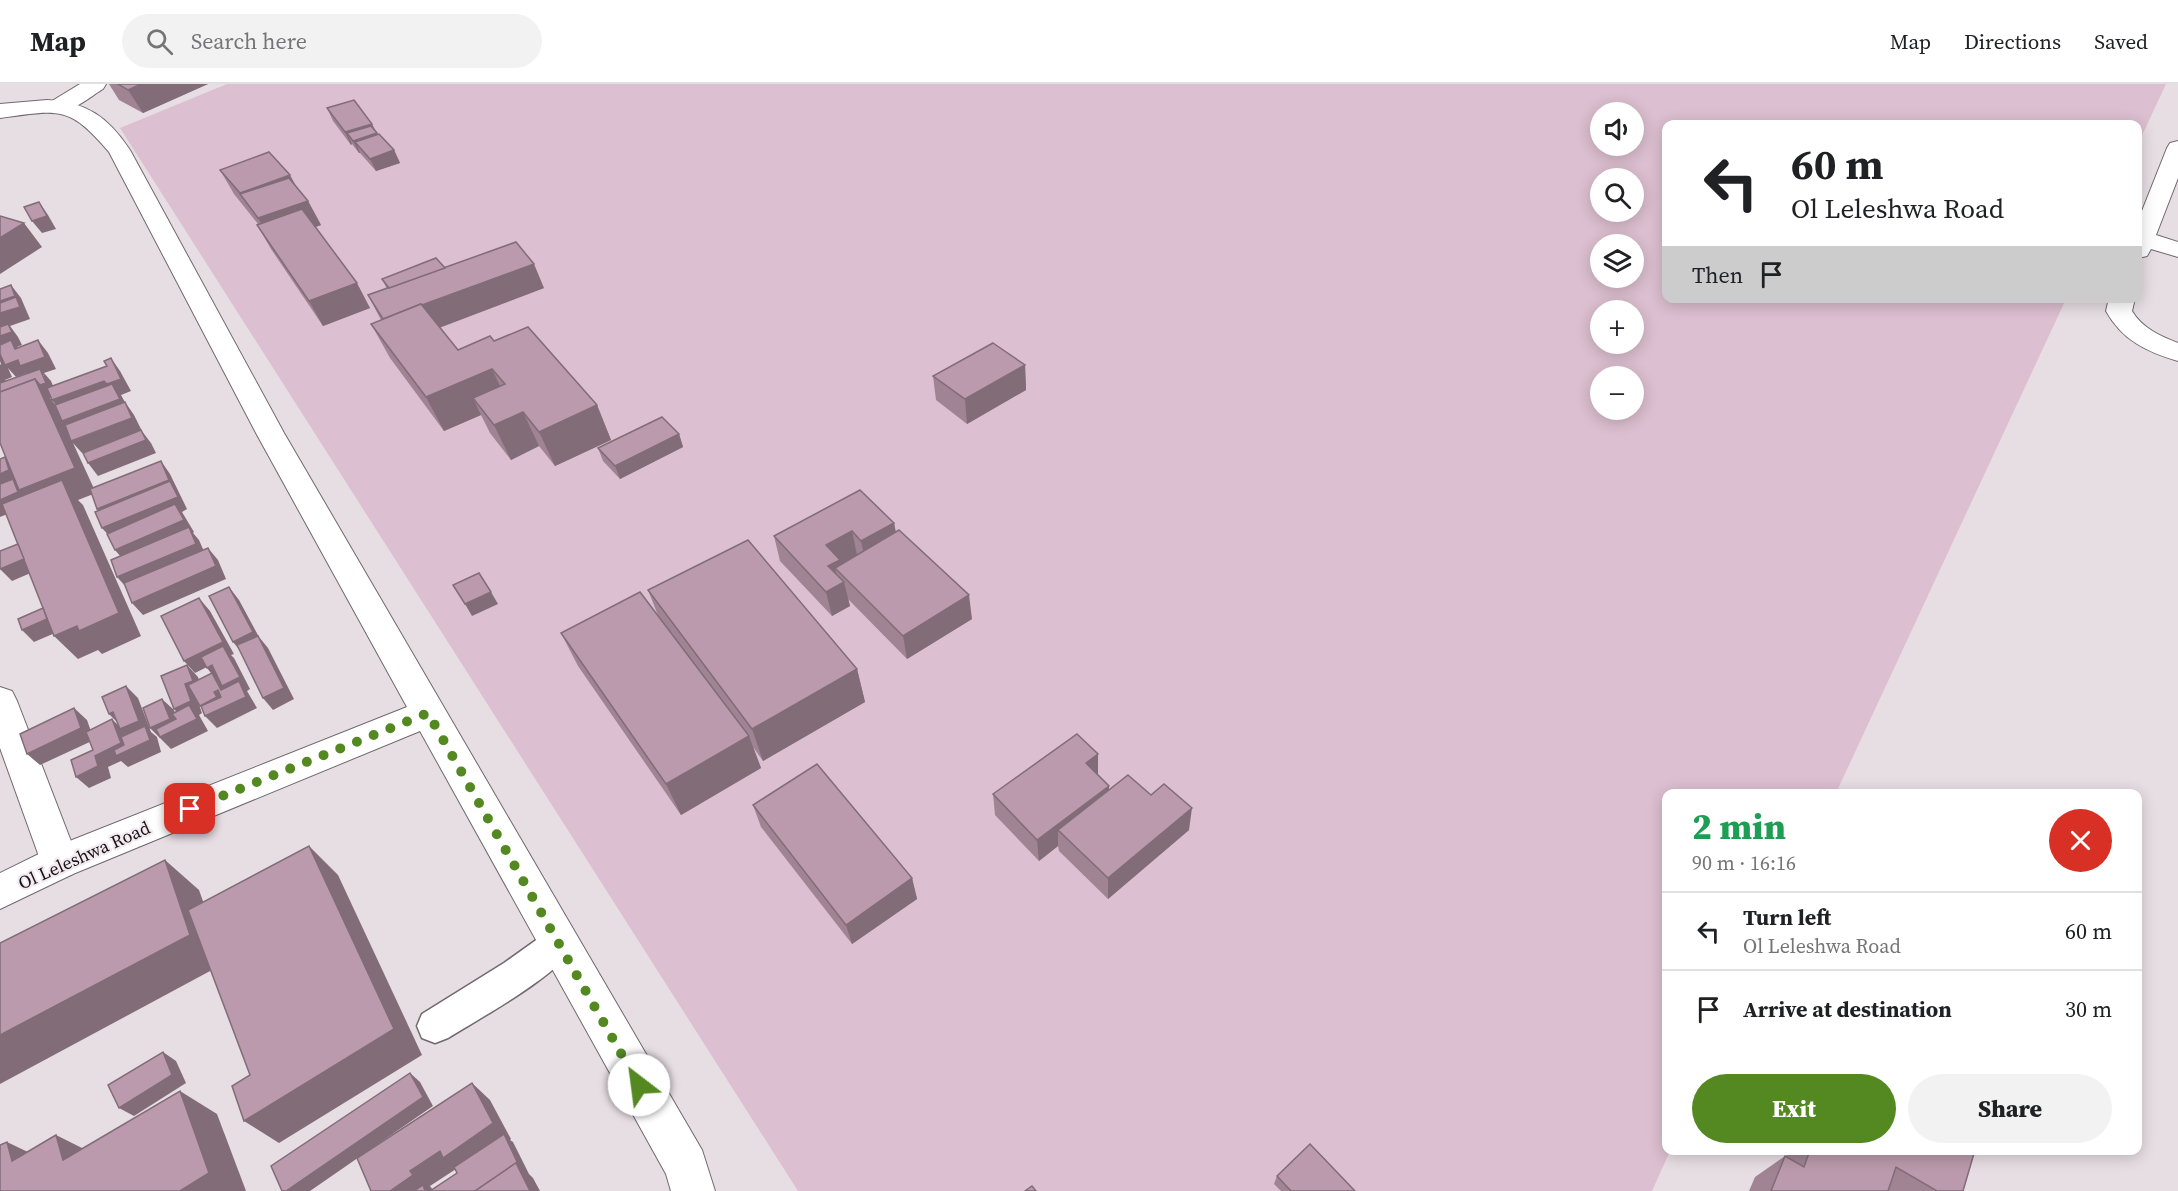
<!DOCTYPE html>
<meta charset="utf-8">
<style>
:root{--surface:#fff;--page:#f2f2f2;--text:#202124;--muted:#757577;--line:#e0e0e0;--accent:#548921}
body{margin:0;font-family:"Source Serif 4",serif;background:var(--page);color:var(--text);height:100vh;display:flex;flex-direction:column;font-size:22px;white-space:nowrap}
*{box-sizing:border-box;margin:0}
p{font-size:20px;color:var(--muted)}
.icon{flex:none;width:33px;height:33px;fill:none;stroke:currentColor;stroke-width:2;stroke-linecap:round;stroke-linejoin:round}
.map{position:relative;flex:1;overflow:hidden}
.panel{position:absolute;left:1662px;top:705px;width:480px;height:366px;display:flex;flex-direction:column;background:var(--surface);border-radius:12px;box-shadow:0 3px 15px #0003}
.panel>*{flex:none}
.top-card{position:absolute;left:1662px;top:36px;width:480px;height:183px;border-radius:12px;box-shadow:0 3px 15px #0003;background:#fff;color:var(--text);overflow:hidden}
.fabs{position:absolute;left:1590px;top:18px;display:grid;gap:12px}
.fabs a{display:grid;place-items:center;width:54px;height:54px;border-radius:50%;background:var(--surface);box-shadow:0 3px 15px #0003;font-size:30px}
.pin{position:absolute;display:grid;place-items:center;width:51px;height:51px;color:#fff;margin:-26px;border-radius:12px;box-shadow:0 3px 9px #0006}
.me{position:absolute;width:66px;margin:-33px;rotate:330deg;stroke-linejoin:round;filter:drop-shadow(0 0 4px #0008)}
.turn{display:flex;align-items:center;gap:21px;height:126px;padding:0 30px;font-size:27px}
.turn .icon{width:78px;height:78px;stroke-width:2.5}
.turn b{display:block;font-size:42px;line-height:51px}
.then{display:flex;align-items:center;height:57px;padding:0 30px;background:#0003;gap:12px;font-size:22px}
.round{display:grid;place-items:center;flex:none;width:63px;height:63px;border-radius:32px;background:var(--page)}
.summary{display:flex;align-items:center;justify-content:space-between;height:102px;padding:0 30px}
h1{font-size:36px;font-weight:800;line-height:45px;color:#1e9e55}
.primary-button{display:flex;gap:12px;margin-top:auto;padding:12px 30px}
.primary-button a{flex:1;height:69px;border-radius:36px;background:var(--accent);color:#fff;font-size:24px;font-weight:800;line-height:69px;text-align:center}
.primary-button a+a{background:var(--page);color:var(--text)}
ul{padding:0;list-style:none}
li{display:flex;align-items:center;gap:18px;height:78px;padding:0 30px;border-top:2px solid var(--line)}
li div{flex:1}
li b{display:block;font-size:22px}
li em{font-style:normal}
header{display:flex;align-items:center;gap:36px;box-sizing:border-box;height:84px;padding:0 30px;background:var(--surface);border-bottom:2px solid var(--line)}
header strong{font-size:28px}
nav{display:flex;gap:33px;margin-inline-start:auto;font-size:21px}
.search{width:420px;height:54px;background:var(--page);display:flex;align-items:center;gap:15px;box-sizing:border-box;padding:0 21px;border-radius:33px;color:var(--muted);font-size:22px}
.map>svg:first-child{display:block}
.green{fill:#dcbfd0;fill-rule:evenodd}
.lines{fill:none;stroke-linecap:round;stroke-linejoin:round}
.service-casing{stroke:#71696d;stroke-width:3}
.minor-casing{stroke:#71696d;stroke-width:2}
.tertiary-casing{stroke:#71696d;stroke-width:2}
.service{fill:#fff;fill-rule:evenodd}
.minor{fill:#fff;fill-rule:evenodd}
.tertiary{fill:#fff;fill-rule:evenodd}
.wall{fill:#a08494}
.shaded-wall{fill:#826c78;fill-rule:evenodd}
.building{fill:#ba9aac;stroke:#826c78;stroke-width:1.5}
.route{stroke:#548921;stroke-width:10;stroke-dasharray:0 18}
.labels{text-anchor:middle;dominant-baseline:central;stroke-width:4.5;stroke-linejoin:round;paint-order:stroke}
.street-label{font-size:18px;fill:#171315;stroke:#f4ebf0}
</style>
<header>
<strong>Map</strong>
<div class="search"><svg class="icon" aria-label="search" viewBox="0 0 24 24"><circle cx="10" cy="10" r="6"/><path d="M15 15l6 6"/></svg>Search here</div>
<nav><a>Map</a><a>Directions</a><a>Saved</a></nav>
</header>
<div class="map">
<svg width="2178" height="1107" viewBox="0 0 2178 1107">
<rect width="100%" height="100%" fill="#e7dee3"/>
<path class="green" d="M 227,0 L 2166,0 L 2138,60 L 2138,40 L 1666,40 L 1666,214 L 2066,215 L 1836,709 L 1666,710 L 1666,1066 L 1670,1067 L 1652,1107 L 798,1107 L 120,44 ZM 1600,28 L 1634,28 L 1634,62 L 1600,62 ZM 1600,94 L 1634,94 L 1634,128 L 1600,128 ZM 1600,160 L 1634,160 L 1634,194 L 1600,194 ZM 1600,226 L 1634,226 L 1634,260 L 1600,260 ZM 1600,292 L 1634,292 L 1634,326 L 1600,326 Z"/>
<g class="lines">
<g class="service-casing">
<path id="service" d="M 558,844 L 570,849 L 575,860 C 562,890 478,935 448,954 L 435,959 L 422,954 L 417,942 L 422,930 L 504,879 L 546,849 Z"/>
</g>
<g class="minor-casing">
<g id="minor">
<path d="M 80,0 L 106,0 L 103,5 C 88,14 70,31 52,27 L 49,22 L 52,17 Z"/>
<polygon points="2178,57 2178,94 2156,151 2178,158 2178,173 2151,165 2147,172 2138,174 2138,137 2167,64 2170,59"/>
<path d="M 2109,214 L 2135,214 L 2132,227 C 2142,244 2160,252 2178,259 L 2178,277 C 2147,268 2122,256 2106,227 Z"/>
<polygon points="0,603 12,607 17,617 79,778 73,790 60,795 47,790 41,778 0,664"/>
</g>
</g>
<g class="tertiary-casing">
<path id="tertiary" d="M 47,16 C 87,18 108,33 130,66 L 284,349 L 702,1066 L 715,1107 L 671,1107 L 666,1090 L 420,647 L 73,790 L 0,825 L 0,789 L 47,766 L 407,623 L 256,349 L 109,68 C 69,21 59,26 0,34 L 0,20 Z"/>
</g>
<use href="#service" class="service"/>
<use href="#minor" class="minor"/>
<use href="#tertiary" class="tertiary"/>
</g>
<g class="wall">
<polygon points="109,0 208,0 143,29 119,16"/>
<polygon points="327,24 375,47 394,66 400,79 376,87 360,69 359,69 352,60 351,61 333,37"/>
<polygon points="220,86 294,100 308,117 321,141 315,143 370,224 323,242 271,165 257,141 258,140 234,110"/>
<polygon points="382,195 544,204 440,243 458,266 494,257 597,321 611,356 555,382 539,362 511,376 490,349 481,331 444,347 390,274 371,240 381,236 368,211 387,205"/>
<polygon points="1025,281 1026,306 967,340 936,316 933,292"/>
<polygon points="679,350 683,363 620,395 603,377 598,364"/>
<polygon points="894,439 896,448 972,535 907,575 848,515 850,522 832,532 780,477 774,452"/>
<polygon points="648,506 857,585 865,618 763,677 753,663 761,684 681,731 578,582 561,549 659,534"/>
<polygon points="1098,670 1098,691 1109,706 1189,746 1108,815 1059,767 1058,762 1039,777 995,731 993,710"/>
<polygon points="753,721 912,794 917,815 852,860 761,743"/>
<polygon points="1788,1066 1975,1066 1963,1107 1749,1107 1755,1093 1785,1072 1786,1072"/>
<polygon points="1277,1092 1355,1107 1281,1107 1274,1100"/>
</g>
<g class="shaded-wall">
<polygon points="141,0 208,0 143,29 128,6"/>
<polygon points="372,40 383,61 356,59 360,69 359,69 353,57 347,49 352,60 351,61 345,48"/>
<polygon points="394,66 400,79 376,87 370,75"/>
<polygon points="290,91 303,115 242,114 240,109"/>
<polygon points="308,117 321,141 272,159 258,134"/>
<polygon points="39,118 48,131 56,145 42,149 32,137"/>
<polygon points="24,139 42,163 0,190 0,154"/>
<polygon points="534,180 544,204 397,260 384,235"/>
<polygon points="357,199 370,224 323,242 309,217"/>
<polygon points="11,201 21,214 30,235 10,242 18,253 22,261 17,263 22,269 0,269 0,217"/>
<path d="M 38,256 L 48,269 L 56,285 L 44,289 L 51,297 L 57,311 L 50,314 L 55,320 L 63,337 L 120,315 L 118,312 L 117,313 L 114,309 L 63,329 L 52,316 L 104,297 L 107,300 L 121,295 L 111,274 L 120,287 L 131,307 L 121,311 L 126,320 L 125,318 L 134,331 L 142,347 L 82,369 L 73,359 L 96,409 L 78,416 L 83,421 L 141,552 L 102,570 L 98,566 L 78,575 L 54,552 L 77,542 L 81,546 L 119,529 L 71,418 L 41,431 L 28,416 L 30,421 L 0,433 L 0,416 L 18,408 L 15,401 L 0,407 L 0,390 L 9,386 L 5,373 L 17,386 L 21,399 L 18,400 L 22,405 L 75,384 L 44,316 L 0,333 L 0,316 L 38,302 L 35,295 L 40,301 L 46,299 L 43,290 L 31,294 L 27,289 L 16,293 L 8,284 L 12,293 L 5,296 L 12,309 L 0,313 L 0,281 L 1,280 L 0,277 L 0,271 L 4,275 L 6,280 L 18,276 L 22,281 L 45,273 ZM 129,328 L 132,334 L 72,357 L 65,341 L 72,350 Z"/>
<polygon points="1025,281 1026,306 967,340 965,315"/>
<polygon points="492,285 508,319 473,314 481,331 444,347 426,313"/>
<polygon points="597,321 611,356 555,382 539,348"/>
<polygon points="523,328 539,362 511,376 494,341"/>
<polygon points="141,346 151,359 156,369 98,392 88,379"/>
<polygon points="679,350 683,363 620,395 615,382"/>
<polygon points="161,377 170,390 187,425 182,428 194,448 193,449 199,456 206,472 128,505 117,493 126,479 115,466 113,456 102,444 107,437 97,425"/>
<polygon points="894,439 898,463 866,481 861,457"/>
<polygon points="852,447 857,471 835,484 839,501 844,498 850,522 832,532 826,508 828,482 826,461"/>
<polygon points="21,458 40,485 12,497 0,485"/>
<polygon points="208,464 218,476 226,495 143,531 132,519"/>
<polygon points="229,503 239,516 259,553 268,564 294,615 273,626 263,614 243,570 233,558"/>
<polygon points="491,508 498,520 472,532 465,520"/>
<polygon points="969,511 972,535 907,575 903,552"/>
<polygon points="199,514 210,527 234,570 231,571 234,574 250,605 247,607 257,624 217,644 205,632 208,631 200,622 214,608 221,606 214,593 207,584 229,572 195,589 184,577"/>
<polygon points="50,534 62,546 34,558 22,546"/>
<polygon points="187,581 198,593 204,609 196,612 202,629 199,631 208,647 171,665 150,644 162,615 174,626 180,643 185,637 174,625 185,600"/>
<polygon points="857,585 865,618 763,677 752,645"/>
<path d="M 126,602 L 138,614 L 151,648 L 157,653 L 161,668 L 128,683 L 121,677 L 108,683 L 111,694 L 89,704 L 76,693 L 95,672 L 112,635 L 122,645 ZM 125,650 L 132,657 L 131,665 Z"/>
<polygon points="74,624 87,636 94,656 40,681 27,670"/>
<polygon points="113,628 121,642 109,630"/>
<polygon points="749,652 761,684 681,731 666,700"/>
<polygon points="1098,670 1098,692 1086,679"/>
<polygon points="1109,702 1109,724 1058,746 1058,762 1039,777 1037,756"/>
<polygon points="1192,724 1189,746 1108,815 1108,794"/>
<polygon points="309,762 338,791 422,971 279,1059 244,1037"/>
<polygon points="165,776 199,806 225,879 0,1000 0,951"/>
<polygon points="912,794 917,815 852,860 846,841"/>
<polygon points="163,968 176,977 186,999 134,1032 119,1024"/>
<polygon points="410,989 420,998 433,1022 310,1107 286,1107"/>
<polygon points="472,999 490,1016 511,1055 510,1056 513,1058 529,1090 533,1094 540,1107 511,1107 507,1058 456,1085 430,1102 433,1106 432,1107 390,1107 410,1087"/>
<polygon points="180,1007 217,1030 246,1107 180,1107"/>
<polygon points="56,1051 100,1073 63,1076"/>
<polygon points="7,1058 53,1080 12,1077"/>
</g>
<g class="building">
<polygon points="118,0 141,0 128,6"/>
<polygon points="354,16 372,40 345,48 327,24"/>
<polygon points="371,42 377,49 353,57 347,49"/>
<polygon points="379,50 394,66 370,75 355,58"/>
<polygon points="269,68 290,91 240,109 220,86"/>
<polygon points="289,94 308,117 258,134 240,110"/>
<polygon points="39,118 47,132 32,137 24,123"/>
<polygon points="302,125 357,199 309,217 257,141"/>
<polygon points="0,132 24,139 0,154"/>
<polygon points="516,158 534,180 422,221 421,220 383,235 368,211"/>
<polygon points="436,174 445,184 389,204 382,195"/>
<polygon points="11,201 15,212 0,217 0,205"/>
<polygon points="16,213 20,223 0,229 0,219"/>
<polygon points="421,220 458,266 490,252 494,257 528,243 597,321 539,348 523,328 494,341 473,314 505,300 492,285 426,313 371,240"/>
<polygon points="8,240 12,248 0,252 0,243"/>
<polygon points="11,256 15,265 38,256 45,273 20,282 18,276 5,281 0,270 0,261"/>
<polygon points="993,259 1025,281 965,315 933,292"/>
<polygon points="111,274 121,295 107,300 104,297 52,316 47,304 107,282 104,277"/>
<polygon points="40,285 46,299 40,301 35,295 0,308 0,299"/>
<polygon points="35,295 75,384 19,406 0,359 0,308"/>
<polygon points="112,300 120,315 62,337 55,321"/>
<polygon points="125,318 132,334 71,357 65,341"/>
<polygon points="662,333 679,350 615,382 598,364"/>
<polygon points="141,346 146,356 88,379 83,369"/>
<polygon points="5,373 9,386 0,390 0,375"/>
<polygon points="161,377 169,396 97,425 90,405"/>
<polygon points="13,395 18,408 0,416 0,400"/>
<polygon points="62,396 119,529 79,547 77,542 54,552 2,420"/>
<polygon points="170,397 178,413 102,444 95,428"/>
<polygon points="860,406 894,439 861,457 852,447 826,461 840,476 828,482 844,498 826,508 774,452"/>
<polygon points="175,420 184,436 115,466 107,450"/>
<polygon points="189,443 196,460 117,493 111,476"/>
<polygon points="899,446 969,511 903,552 835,484"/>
<polygon points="748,456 857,585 752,645 648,506"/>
<polygon points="18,460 24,475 0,485 0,467"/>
<polygon points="208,464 216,482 132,519 124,499"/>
<polygon points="479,489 491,508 465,520 453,501"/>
<polygon points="229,503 253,548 233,558 209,512"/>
<polygon points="640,508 749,652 666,700 561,549"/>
<polygon points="199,514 223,558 184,577 161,532"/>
<polygon points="43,524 47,535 22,546 18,535"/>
<polygon points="258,552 284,604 263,614 237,561"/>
<polygon points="223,562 240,593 222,602 212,581 207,584 201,573"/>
<polygon points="187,581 193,597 185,600 191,617 174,625 161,592"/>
<polygon points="212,589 221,606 239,597 246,613 205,632 201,622 221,613 218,606 214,608 217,613 200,622 188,601"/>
<polygon points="126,602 139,637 120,645 113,628 109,630 102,613"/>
<polygon points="162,615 170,635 150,644 143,624"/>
<polygon points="189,621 197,635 160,653 156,645 176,635 172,630"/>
<polygon points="74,624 81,644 27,670 20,650"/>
<polygon points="112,635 121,659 95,672 98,682 76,693 71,676 93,666 86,648"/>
<polygon points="145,642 150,656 116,672 114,666 124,661 121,653"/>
<polygon points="1077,650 1098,670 1086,679 1109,702 1037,756 993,710"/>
<polygon points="817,680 912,794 846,841 753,721"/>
<polygon points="1128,691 1151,711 1164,700 1192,724 1108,794 1058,746"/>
<polygon points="309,762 394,945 244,1037 232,1002 250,991 188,826"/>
<polygon points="165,776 190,851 0,951 0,859"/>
<polygon points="163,968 172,991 119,1024 108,1001"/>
<polygon points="410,989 423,1013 286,1107 282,1107 271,1082"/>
<polygon points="472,999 493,1039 443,1074 440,1067 410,1087 413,1091 390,1107 371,1107 357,1074"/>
<polygon points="180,1007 209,1089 180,1107 0,1107 0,1061 7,1058 12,1077 56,1051 63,1076"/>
<polygon points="504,1050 519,1082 516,1079 475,1107 430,1107 457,1089 454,1083"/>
<polygon points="1310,1060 1355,1107 1291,1107 1277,1092"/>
<polygon points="1810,1066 1975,1066 1963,1107 1937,1107 1896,1083 1888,1107 1771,1107 1785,1072 1804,1083"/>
<polygon points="516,1079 530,1107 475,1107"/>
<polygon points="423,1101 425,1107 414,1107"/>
<polygon points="1032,1102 1036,1107 1025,1107"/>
</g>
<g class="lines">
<polyline class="route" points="190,725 428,629 639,1001"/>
</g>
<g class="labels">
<g class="street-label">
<text transform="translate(84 771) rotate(-24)">Ol Leleshwa Road</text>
</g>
</g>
</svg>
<div class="fabs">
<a><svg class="icon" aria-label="sound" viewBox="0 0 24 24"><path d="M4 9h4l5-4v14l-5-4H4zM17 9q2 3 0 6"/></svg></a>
<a><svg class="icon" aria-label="search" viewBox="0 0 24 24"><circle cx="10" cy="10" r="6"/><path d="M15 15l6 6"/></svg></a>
<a><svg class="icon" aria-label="layers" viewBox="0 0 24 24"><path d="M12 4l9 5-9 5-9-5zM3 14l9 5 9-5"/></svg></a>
<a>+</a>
<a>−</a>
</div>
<div class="pin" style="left:190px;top:725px;background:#d93025"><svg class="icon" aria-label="arrive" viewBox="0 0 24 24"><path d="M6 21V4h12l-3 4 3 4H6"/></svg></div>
<svg class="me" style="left:639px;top:1001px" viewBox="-20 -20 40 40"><circle r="19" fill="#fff"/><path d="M0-13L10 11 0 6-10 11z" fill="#548921"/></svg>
<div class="top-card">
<div class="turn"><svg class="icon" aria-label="left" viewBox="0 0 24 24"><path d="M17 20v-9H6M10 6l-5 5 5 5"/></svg><div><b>60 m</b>Ol Leleshwa Road</div></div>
<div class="then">Then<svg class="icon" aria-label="arrive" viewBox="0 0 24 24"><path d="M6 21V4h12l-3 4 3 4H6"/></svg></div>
</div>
<section class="panel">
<div class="summary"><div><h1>2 min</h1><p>90 m · 16:16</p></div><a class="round" style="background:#d93025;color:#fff"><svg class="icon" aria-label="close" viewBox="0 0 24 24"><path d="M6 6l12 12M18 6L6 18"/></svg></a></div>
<ul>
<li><svg class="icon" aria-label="left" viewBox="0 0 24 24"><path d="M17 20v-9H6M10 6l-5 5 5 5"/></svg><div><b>Turn left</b><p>Ol Leleshwa Road</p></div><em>60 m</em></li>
<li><svg class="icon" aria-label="arrive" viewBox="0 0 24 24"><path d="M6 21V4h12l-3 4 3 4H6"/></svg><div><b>Arrive at destination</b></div><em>30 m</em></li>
</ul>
<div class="primary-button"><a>Exit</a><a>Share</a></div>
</section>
</div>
